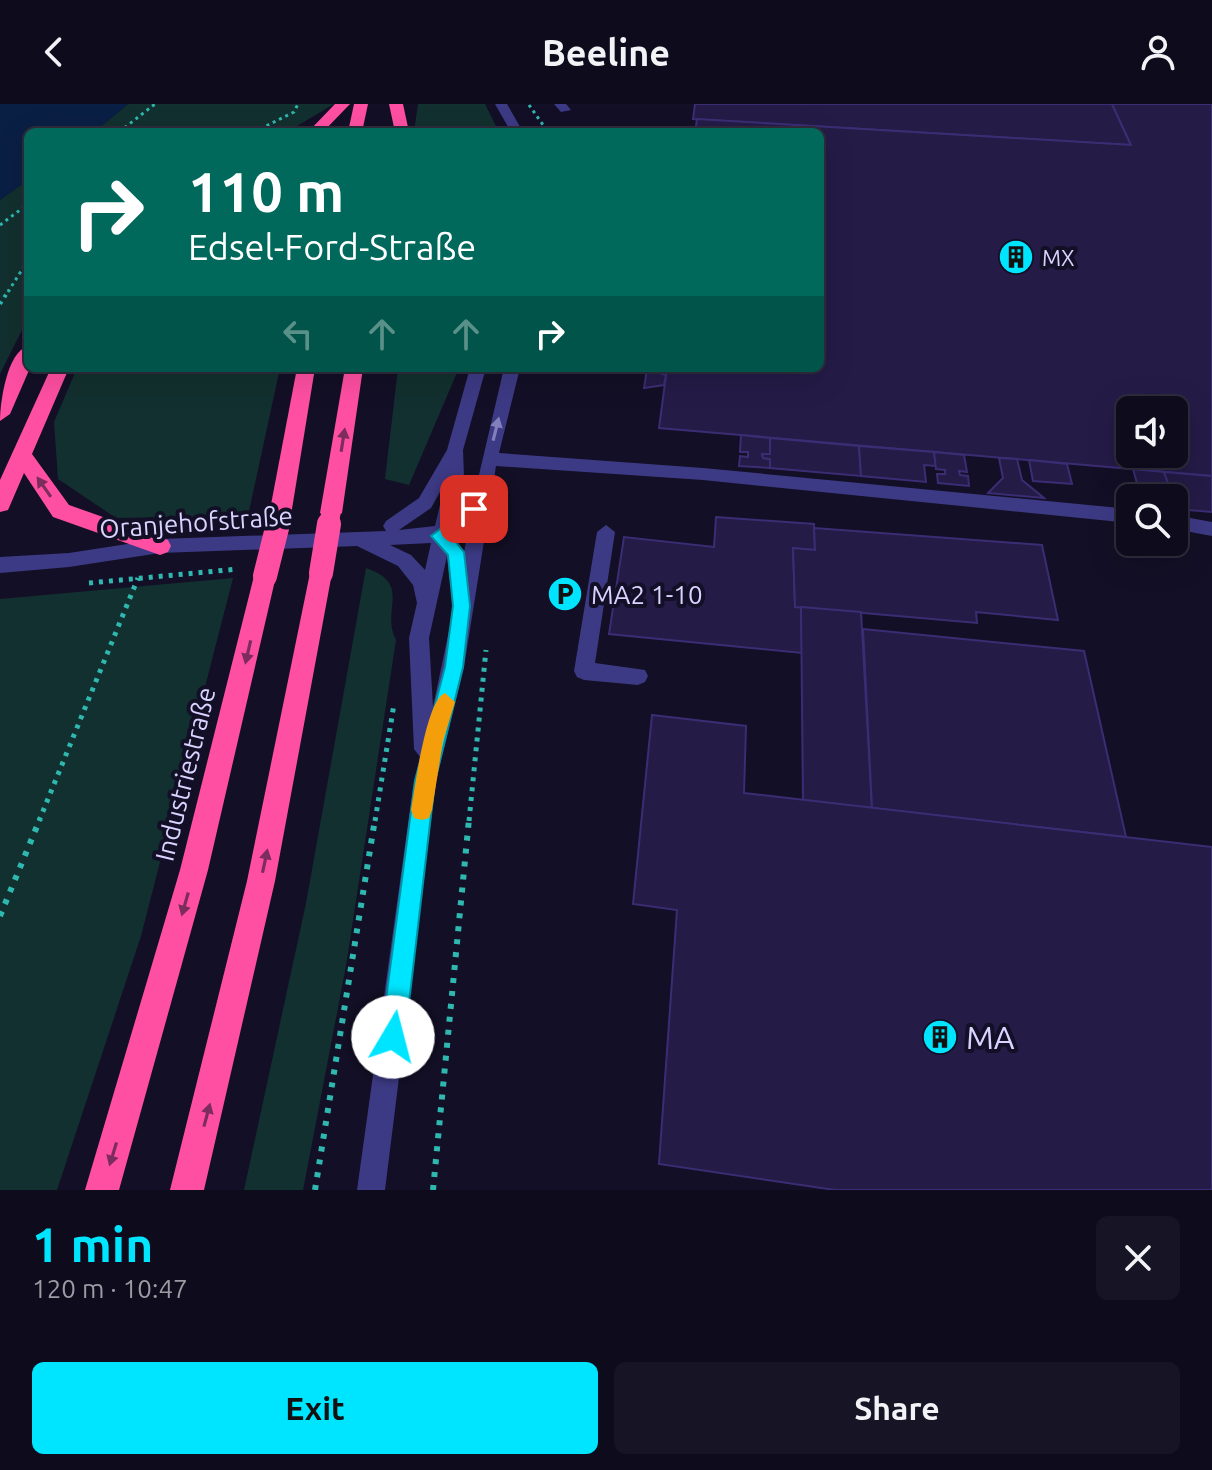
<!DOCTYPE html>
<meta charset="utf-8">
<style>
:root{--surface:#0e0b1c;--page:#171425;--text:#f1f3f6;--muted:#9b9ba3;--line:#2e2b3b;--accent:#00e5ff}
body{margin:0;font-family:Ubuntu,sans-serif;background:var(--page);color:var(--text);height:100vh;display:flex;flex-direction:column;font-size:30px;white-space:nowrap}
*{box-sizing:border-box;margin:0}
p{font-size:26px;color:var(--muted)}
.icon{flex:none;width:44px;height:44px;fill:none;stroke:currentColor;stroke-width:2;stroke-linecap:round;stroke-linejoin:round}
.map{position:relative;height:1086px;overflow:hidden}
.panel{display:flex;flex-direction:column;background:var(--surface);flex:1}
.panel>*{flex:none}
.banner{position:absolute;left:24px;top:24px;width:800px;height:244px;border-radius:12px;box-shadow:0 8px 32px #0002,0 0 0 2px var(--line);background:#00695c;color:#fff;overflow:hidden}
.buttons{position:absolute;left:1116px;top:292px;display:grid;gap:16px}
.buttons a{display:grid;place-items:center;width:72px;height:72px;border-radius:12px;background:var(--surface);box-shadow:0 8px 32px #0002,0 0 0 2px var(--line);font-size:40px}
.pin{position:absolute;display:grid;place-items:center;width:68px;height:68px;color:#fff;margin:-34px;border-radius:16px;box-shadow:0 4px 12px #0006}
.me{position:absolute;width:88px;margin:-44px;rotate:8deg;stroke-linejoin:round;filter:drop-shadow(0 0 6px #0008)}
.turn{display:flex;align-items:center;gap:28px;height:168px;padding:0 32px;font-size:36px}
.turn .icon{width:104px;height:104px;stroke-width:2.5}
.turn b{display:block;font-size:56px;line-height:68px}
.lanes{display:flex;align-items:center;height:76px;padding:0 32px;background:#0003;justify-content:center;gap:40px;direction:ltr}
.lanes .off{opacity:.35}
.round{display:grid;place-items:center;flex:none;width:84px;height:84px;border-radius:12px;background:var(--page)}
.overview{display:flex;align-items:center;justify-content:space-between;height:136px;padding:0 32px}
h1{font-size:48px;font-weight:700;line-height:60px;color:var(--accent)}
.action{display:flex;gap:16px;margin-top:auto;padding:16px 32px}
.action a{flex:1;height:92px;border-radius:12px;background:var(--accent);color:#111;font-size:32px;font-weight:700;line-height:92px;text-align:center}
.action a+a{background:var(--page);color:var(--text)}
header{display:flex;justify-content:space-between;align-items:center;height:104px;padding:0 32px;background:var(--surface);font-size:36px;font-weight:700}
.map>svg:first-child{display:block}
.green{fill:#12302f}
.water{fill:#0a1f44}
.building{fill:#241b47;stroke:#3b2d73;stroke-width:2;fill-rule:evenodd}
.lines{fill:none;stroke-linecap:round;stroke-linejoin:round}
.path-far3{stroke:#2fb8b0;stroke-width:3;stroke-dasharray:3 4;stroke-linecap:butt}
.path-far2{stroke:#2fb8b0;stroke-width:4;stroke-dasharray:3 5;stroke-linecap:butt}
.path-far1{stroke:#2fb8b0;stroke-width:5;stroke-dasharray:4 6;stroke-linecap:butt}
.path{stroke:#2fb8b0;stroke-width:6;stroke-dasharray:5 8;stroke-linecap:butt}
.minor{fill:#3d3a85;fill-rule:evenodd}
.highway{fill:#ff4fa3;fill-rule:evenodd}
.highway-bridge-far1{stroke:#ff4fa3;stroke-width:19}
.highway-bridge{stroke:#ff4fa3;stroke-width:24}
.oneway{fill:#837fbc}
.oneway2{fill:#7d2c5e}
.route{fill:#00e5ff;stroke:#0095a6;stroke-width:2}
.slow{fill:#f59e0b}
.labels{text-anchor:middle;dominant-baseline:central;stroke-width:8;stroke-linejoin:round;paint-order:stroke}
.far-poi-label{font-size:22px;fill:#d9d4ff;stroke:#130f26;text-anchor:start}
.street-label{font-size:26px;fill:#d9d4ff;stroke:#130f26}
.poi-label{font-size:26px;fill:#d9d4ff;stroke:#130f26;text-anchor:start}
.near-poi-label{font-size:32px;fill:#d9d4ff;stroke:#130f26;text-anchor:start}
</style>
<header><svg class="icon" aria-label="back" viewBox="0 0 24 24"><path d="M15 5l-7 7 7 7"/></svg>Beeline<svg class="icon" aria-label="person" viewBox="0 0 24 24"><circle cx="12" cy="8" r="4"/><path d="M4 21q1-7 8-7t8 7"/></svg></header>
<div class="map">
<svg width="1212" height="1086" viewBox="0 0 1212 1086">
<rect width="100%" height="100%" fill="#130f26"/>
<g class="green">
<polygon points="128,0 334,0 287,28 94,28"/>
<polygon points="418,0 485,0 499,28 414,28"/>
<polygon points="28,76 28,214 0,270 0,96"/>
<polygon points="77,264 280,264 248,412 116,414 58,375 54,318"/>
<polygon points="398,264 459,264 409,381 385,375"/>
<path d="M 366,464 C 413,480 380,506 396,536 L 346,862 L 305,1076 L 303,1086 L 244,1086 L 306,799 Z"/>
<polygon points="233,474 141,832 57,1086 0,1086 0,495"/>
</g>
<polygon class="water" points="0,0 128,0 94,28 28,28 28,76 0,96"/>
<g class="building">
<polygon points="695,0 1112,0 1131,41 693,15"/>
<path d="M 1112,0 L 1212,0 L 1212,372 L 659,324 L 667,264 L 820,264 L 820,28 L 695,28 L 697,15 L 1131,41 ZM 1130,306 L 1174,306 L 1174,350 L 1130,350 Z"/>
<polygon points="647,265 666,271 664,281 644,284"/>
<polygon points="741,331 770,334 770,350 762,350 763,354 770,355 770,364 739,362 740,352 748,353 748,348 740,348"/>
<polygon points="770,334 859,342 861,372 770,364 770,355 763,354 762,350 770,350"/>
<polygon points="859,342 934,348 936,362 924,361 926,378 861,372"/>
<polygon points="934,348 964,351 967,368 959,367 960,371 968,372 969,382 938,379 937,370 945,370 945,366 936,365"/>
<polygon points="999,354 1017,355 1022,376 1044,394 988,389 1003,374"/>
<polygon points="1029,356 1067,360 1072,380 1033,377"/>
<polygon points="1133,365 1164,368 1170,385 1162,385 1164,389 1172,390 1173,394 1142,394 1139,387 1149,388 1147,383 1138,383"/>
<polygon points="1164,368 1212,372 1212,408 1177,405 1172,390 1164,389 1162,385 1170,385"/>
<polygon points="716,413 814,420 815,446 793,444 795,503 801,503 802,549 609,530 624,433 714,443"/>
<polygon points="814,424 1042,441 1058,516 976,508 977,519 795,503 793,444 815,446"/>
<polygon points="801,503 861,508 872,704 803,696"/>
<polygon points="863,525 1084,547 1126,733 872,704"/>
<polygon points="652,611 746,622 744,689 1212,743 1212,1086 835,1086 659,1060 677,806 633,800"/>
</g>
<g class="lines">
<g class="path-far3">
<polyline points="529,1 548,28"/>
<polyline points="119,28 155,0"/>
<polyline points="254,28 294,8 298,0"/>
<polyline points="0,121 28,100"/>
<polyline points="8,188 28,156"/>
</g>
<polyline class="path-far2" points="0,200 9,186"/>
<g class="path-far1">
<polyline points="89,479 238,465"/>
<polyline points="39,717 138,474"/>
<polyline points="375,717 394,600"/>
<polyline points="469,717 486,546"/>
</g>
<g class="path">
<polyline points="0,812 40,715"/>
<polyline points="315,1086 375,715"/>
<polyline points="433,1086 469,715"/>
</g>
<g class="minor">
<polygon points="495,0 507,0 523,28 511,28"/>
<polygon points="554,0 566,0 571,6 561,8"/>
<path d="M 470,264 L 486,264 L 463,346 L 464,373 L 456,410 L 468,400 L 475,388 L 504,264 L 520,264 L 499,349 L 703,364 L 1130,405 L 1130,419 L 703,376 L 496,362 L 464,563 L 436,677 L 385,1086 L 357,1086 L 414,677 L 420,653 L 414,645 L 409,534 L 417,499 L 413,481 L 398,462 L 357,442 L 160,449 L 69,463 L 0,469 L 0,453 L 69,449 L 160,435 L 386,427 L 383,422 L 386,417 L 419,394 L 447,346 ZM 445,379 L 435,422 L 399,426 L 431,404 ZM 469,419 L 464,449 L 453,432 ZM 431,439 L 425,466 L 411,451 L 390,441 ZM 447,452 L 451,487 L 456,493 L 433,603 L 429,534 Z"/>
<polygon points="1174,411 1212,418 1212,432 1174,425"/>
<polygon points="606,421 615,428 595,559 645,566 648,572 645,578 638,581 584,576 577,573 574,567 597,428"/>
</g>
<g class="highway">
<polygon points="335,0 350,0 323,28 308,28"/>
<polygon points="354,0 368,0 362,28 348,28"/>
<polygon points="389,0 403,0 409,28 395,28"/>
<path d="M 28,242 L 30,264 L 10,310 L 0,317 C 0,298 7,248 28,242 Z"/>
<polygon points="51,264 69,264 32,350 69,401 168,436 171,442 168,448 160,451 53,413 24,369 8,406 0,408 0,376"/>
<polygon points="297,264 315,264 291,411 280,419 269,411"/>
<polygon points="345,264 363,264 342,409 331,417 320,409"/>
<polygon points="321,460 329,463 332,469 275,777 204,1086 170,1086 247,777 310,469 313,463"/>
<polygon points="265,463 273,466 276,472 208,766 119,1086 85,1086 180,766 254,472 257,466"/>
</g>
<g class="highway-bridge-far1">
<polyline points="277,422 280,411"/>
<polyline points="329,422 331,409"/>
</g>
<g class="highway-bridge">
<polyline points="321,469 329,420"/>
<polyline points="265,472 278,420"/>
</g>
</g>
<defs><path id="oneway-solid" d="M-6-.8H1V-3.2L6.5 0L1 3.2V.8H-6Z" transform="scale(2)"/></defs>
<use class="oneway" href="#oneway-solid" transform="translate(496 325) rotate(-76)"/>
<g class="oneway2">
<use href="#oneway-solid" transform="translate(343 336) rotate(-81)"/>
<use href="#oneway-solid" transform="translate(44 383) rotate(-125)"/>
<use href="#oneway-solid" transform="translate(248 548) rotate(103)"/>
<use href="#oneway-solid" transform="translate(265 757) rotate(-78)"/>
<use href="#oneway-solid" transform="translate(185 800) rotate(106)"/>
<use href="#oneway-solid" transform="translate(207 1011) rotate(-75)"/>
<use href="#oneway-solid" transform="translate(113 1050) rotate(107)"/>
</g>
<polygon class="route" points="474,399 480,401 480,410 451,432 464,448 470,502 463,563 435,677 405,933 401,941 393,945 384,941 381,933 415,677 445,563 453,502 448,451 431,432"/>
<path class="slow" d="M 445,589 L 455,598 L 443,637 L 432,706 L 429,714 L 422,716 L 414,714 L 411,706 C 415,684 426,596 445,589 Z"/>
<defs>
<g id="building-disc" transform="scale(1.8)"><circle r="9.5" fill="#00e5ff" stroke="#130f26"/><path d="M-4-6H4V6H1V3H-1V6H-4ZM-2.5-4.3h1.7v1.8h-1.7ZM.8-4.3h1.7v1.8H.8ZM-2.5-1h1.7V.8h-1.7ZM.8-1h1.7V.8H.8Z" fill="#111"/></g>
<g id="parking-disc" transform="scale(1.8)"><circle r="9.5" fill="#00e5ff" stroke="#130f26"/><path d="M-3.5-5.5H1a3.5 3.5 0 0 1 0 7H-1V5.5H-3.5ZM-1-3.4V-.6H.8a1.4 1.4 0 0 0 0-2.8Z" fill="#111"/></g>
</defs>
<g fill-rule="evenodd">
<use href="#building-disc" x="1016" y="153"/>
<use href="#parking-disc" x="565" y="490"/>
<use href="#building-disc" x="940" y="933"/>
</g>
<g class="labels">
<g class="far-poi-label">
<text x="1042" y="153">MX</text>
</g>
<g class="street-label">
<text transform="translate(196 418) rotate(-4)">Oranjehofstraße</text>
<text transform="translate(185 670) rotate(-76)">Industriestraße</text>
</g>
<g class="poi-label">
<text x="591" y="490">MA2 1-10</text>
</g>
<g class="near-poi-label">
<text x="966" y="933">MA</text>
</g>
</g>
</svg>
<div class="buttons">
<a><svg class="icon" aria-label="sound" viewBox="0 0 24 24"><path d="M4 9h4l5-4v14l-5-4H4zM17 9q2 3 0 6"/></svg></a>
<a><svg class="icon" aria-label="search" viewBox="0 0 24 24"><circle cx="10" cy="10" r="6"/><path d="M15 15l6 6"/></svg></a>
</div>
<div class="pin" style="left:474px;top:405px;background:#d93025"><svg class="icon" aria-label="arrive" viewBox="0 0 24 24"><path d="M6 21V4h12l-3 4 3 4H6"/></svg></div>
<svg class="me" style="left:393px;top:933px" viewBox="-20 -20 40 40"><circle r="19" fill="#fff"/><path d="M0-13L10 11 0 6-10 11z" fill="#00e5ff"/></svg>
<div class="banner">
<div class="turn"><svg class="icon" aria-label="right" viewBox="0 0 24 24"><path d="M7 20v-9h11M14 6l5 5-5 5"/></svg><div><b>110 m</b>Edsel-Ford-Straße</div></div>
<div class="lanes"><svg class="icon off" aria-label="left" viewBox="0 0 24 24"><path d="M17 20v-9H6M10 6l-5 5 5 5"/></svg><svg class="icon off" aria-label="ahead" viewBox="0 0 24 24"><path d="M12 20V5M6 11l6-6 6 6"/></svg><svg class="icon off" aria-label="ahead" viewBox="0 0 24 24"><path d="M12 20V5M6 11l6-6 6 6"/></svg><svg class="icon" aria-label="right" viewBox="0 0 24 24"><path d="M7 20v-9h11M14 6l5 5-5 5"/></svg></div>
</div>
</div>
<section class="panel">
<div class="overview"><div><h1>1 min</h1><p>120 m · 10:47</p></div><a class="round"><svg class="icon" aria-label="close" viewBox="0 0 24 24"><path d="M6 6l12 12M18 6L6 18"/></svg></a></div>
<div class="action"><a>Exit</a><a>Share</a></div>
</section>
